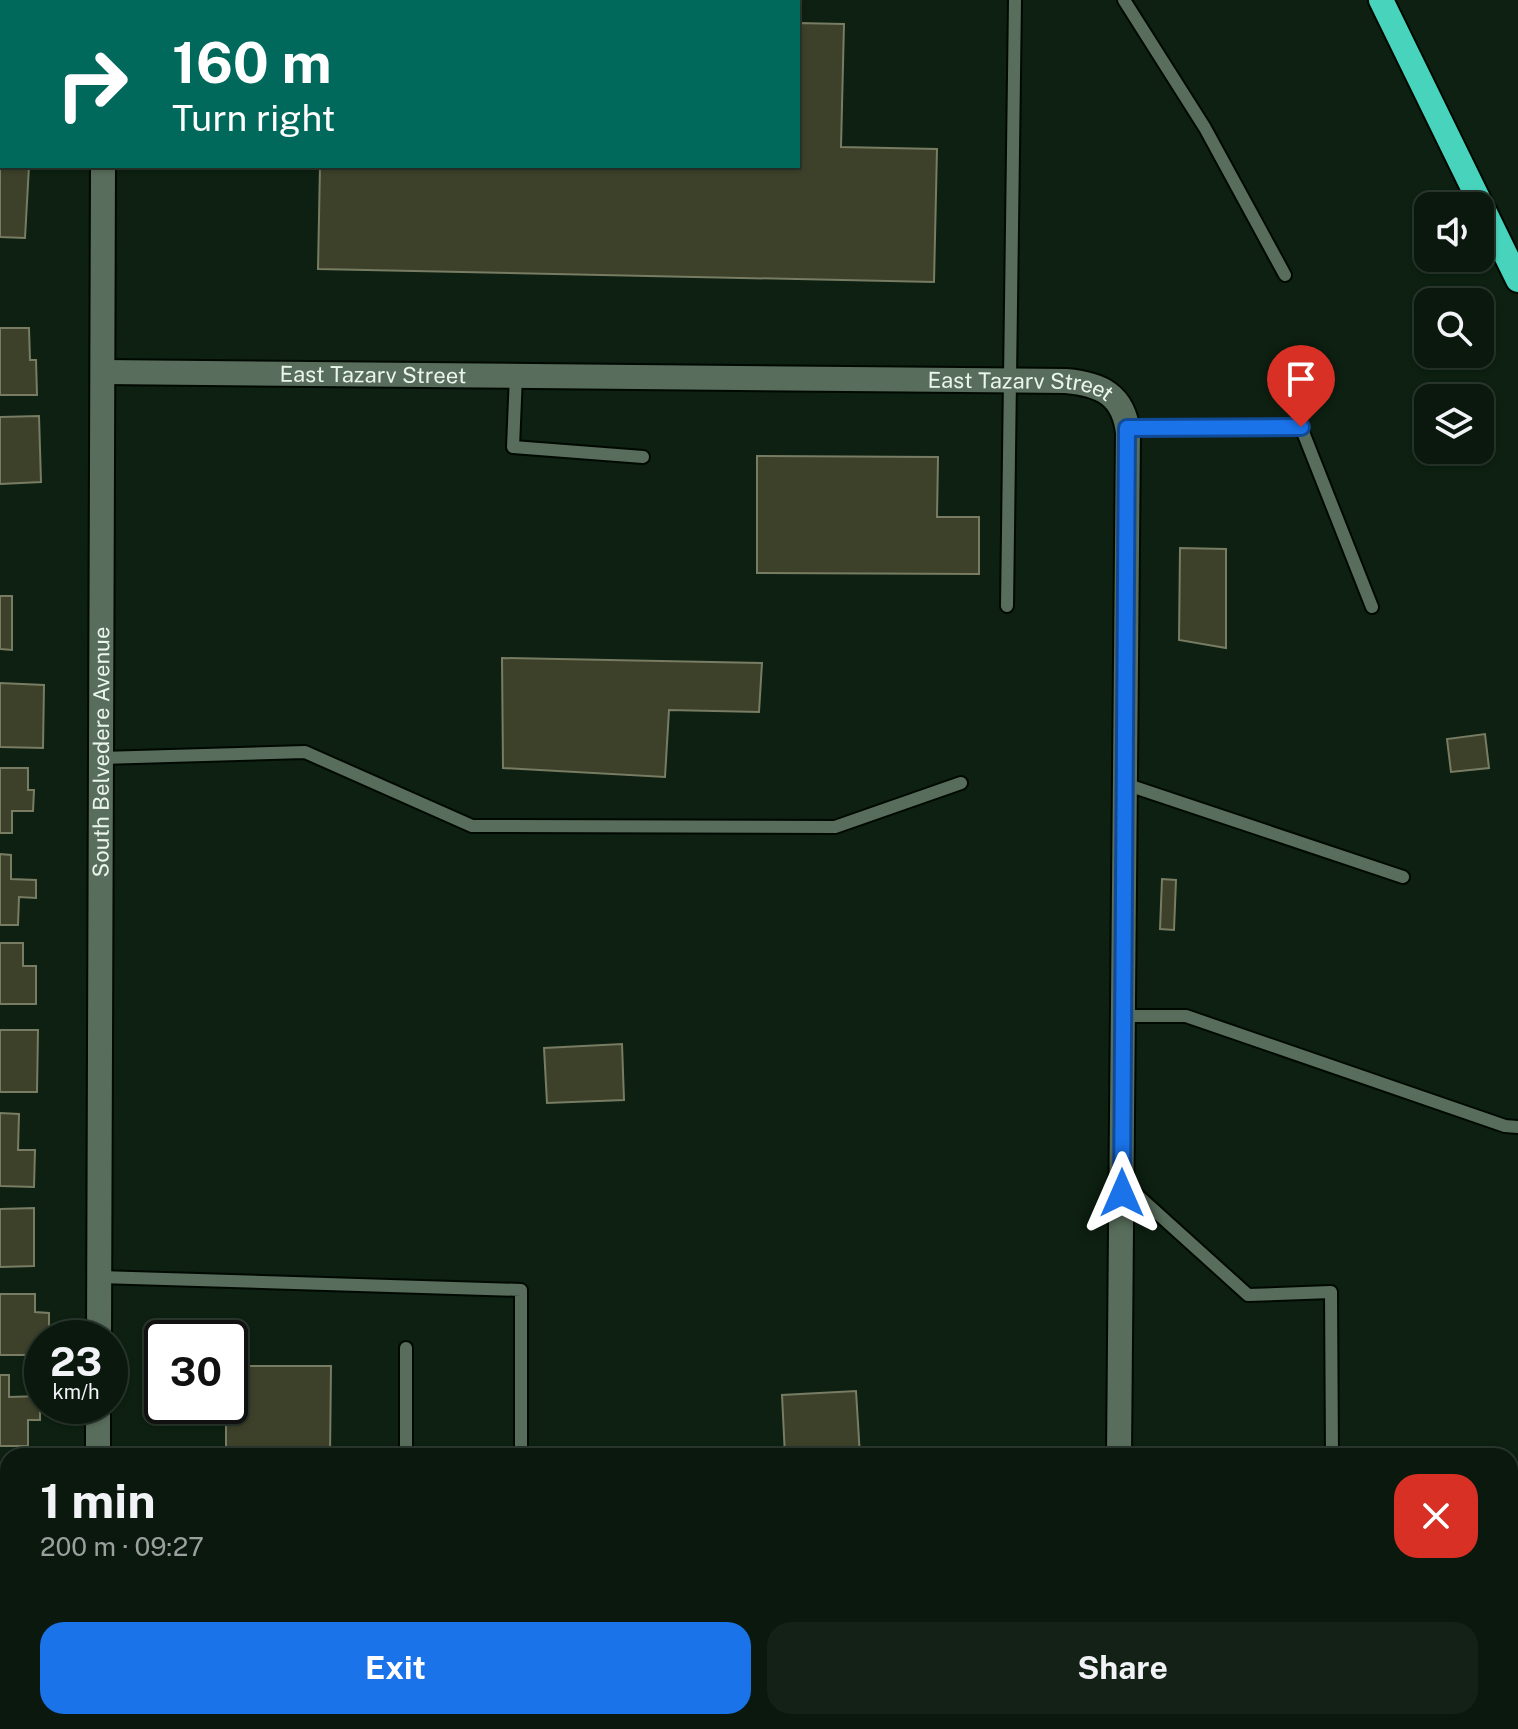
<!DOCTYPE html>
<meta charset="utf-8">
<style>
:root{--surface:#0a180d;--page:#132116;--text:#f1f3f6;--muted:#99a09d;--line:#2a372e;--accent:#1a73e8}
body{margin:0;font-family:"Public Sans",sans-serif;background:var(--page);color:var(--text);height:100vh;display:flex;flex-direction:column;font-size:30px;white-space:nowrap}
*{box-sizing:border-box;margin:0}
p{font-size:26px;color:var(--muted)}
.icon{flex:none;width:44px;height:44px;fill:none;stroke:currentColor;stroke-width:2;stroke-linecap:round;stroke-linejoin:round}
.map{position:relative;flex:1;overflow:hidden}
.drawer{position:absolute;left:0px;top:1448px;width:1518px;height:282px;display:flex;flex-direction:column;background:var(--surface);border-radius:24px 24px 0 0;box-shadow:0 2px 6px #0004,0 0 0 2px var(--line)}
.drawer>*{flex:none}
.banner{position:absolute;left:0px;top:0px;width:800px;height:168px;box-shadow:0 2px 6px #0004,0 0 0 2px var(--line);background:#00695c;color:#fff;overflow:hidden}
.controls{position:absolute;left:1414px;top:192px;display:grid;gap:16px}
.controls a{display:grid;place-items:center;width:80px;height:80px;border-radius:16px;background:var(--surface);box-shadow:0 2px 6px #0004,0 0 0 2px var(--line);font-size:40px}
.speed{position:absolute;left:24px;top:1320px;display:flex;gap:16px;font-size:40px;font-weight:700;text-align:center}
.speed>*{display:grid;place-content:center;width:104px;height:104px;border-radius:50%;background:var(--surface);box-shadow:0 2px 6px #0004,0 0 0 2px var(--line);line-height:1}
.speed small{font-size:20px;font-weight:400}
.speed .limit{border:4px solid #111;border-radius:12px;background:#fff;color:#111}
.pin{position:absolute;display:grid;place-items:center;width:68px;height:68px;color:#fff;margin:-82px -34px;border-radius:50% 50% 50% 0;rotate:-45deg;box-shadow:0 0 8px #0007}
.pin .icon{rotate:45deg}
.me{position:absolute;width:88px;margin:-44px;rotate:0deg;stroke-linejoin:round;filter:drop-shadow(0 0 6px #0008)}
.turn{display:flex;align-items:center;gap:28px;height:168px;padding:0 40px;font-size:36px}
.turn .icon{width:104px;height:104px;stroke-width:2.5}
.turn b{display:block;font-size:56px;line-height:68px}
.round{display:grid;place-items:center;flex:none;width:84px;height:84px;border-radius:24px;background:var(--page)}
.head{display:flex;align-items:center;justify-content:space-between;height:136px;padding:0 40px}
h1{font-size:48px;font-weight:700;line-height:60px}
.action{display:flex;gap:16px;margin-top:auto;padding:16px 40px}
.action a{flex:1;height:92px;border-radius:24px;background:var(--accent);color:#fff;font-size:32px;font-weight:700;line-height:92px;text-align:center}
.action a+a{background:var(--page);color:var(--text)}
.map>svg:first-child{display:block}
.building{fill:#3d4129;stroke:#777c62;stroke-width:2}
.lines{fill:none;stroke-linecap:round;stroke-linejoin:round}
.lane-casing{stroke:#000901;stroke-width:16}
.street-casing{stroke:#000901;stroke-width:28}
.highway-casing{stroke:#000901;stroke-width:28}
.lane{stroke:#586d5b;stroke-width:12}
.street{stroke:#586d5b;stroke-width:24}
.highway{stroke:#47d3bc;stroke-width:24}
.route-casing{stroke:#114b97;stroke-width:20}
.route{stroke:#1a73e8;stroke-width:14}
.labels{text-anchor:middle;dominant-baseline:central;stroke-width:8;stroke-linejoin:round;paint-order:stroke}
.street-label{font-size:22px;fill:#eaf6ec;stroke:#0d2011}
</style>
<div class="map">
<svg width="1518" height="1729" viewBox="0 0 1518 1729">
<rect width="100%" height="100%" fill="#0d2011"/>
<g class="building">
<polygon points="0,0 40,0 40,2 2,2 2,63 0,63"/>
<polygon points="798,23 844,24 841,147 937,149 934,282 318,269 320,166 798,166"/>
<polygon points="0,151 2,151 2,166 29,166 25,238 0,237"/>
<polygon points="0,328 29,328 30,360 36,360 37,395 0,395"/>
<polygon points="39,416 41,482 0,484 0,417"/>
<polygon points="757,456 938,457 937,517 979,517 979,574 757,573"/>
<polygon points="1180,548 1226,549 1226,648 1179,640"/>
<polygon points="0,596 12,596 12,650 0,649"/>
<polygon points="502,658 762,663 759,712 669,710 665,777 503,768"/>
<polygon points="0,683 44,685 43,748 0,747"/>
<polygon points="1485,734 1489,768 1451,772 1447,739"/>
<polygon points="0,768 28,768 28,790 34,790 33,811 12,811 12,833 0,833"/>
<polygon points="0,854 11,855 11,879 36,880 36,898 19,897 18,925 0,925"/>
<polygon points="1162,879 1176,880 1174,930 1160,929"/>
<polygon points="0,943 23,943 23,966 36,966 36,1004 0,1004"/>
<polygon points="0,1030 38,1030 37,1092 0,1092"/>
<polygon points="622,1044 624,1100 547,1103 544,1048"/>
<polygon points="0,1113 19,1114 18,1150 35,1150 34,1187 0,1186"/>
<polygon points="34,1208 34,1266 0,1267 0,1209"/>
<polygon points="0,1294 35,1294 35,1312 49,1313 49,1338 42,1338 42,1355 0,1355"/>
<polygon points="230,1366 331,1366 330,1456 226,1456 226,1406 230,1406"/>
<polygon points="0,1375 9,1375 9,1397 40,1396 40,1420 28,1420 28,1446 0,1446"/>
<polygon points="856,1391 860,1456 785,1456 782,1395"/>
<rect x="0" y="1467" width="8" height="61"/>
<polygon points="0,1551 8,1551 8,1625 0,1624"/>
<rect x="0" y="1641" width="8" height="68"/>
</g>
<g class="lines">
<g class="lane-casing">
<g id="lane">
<polyline points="1124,0 1205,128 1285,275"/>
<polyline points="516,375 513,447 643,457"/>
<polyline points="1127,428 1301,427 1372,607"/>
<polyline points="1007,606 1015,0"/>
<polyline points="101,758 305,752 472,826 835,827 961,783"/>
<polyline points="1125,784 1403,877"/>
<polyline points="1123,1016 1186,1016 1505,1126 1518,1127"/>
<polyline points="1122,1193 1135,1193 1248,1295 1331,1292 1332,1456"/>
<polyline points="99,1277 521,1290 521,1456"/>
<polyline points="406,1348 406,1456"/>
<polyline points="407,1722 407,1729"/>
<polyline points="1117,1729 1117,1722"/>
</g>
</g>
<g class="street-casing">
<g id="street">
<polyline points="103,2 103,0"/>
<path id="s1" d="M 103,372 L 1066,381 C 1101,384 1124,395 1128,433 L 1119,1456"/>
<path id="s2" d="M 99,1338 L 103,166"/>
<polyline points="98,1456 98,1406"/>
<polyline points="1510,1661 1518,1661"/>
<polyline points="97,1729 97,1722"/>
</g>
</g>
<g class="highway-casing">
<polyline id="highway" points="1381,0 1518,280"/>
</g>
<use href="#lane" class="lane"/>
<use href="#street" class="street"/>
<use href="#highway" class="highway"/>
</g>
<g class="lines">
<g class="route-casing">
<polyline id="route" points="1122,1193 1127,428 1301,427"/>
</g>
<use href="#route" class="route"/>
</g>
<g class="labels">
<g class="street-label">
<text stroke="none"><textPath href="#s1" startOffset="270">East Tazarv Street</textPath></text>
<text stroke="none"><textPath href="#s1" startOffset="918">East Tazarv Street</textPath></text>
<text stroke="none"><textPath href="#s2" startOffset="586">South Belvedere Avenue</textPath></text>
</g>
</g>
</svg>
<div class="controls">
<a><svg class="icon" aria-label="sound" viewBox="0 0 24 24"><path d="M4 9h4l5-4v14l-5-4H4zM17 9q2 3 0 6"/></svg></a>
<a><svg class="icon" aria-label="search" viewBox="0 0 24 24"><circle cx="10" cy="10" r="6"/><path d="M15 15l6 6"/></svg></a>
<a><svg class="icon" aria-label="layers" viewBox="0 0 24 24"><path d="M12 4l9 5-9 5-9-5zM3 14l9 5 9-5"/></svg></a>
</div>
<div class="speed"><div>23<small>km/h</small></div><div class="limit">30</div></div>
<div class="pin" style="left:1301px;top:427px;background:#d93025"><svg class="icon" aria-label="arrive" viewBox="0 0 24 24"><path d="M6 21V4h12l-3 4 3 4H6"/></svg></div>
<svg class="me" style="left:1122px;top:1193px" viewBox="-20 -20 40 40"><path d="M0-17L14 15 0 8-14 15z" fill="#1a73e8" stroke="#fff" stroke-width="4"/></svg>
<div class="banner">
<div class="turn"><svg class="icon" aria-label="right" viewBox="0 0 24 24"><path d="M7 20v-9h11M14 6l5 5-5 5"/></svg><div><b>160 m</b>Turn right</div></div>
</div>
<section class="drawer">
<div class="head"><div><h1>1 min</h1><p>200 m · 09:27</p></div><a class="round" style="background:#d93025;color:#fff"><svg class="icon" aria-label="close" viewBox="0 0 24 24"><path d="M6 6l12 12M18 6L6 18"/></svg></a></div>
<div class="action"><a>Exit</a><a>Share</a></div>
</section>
</div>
